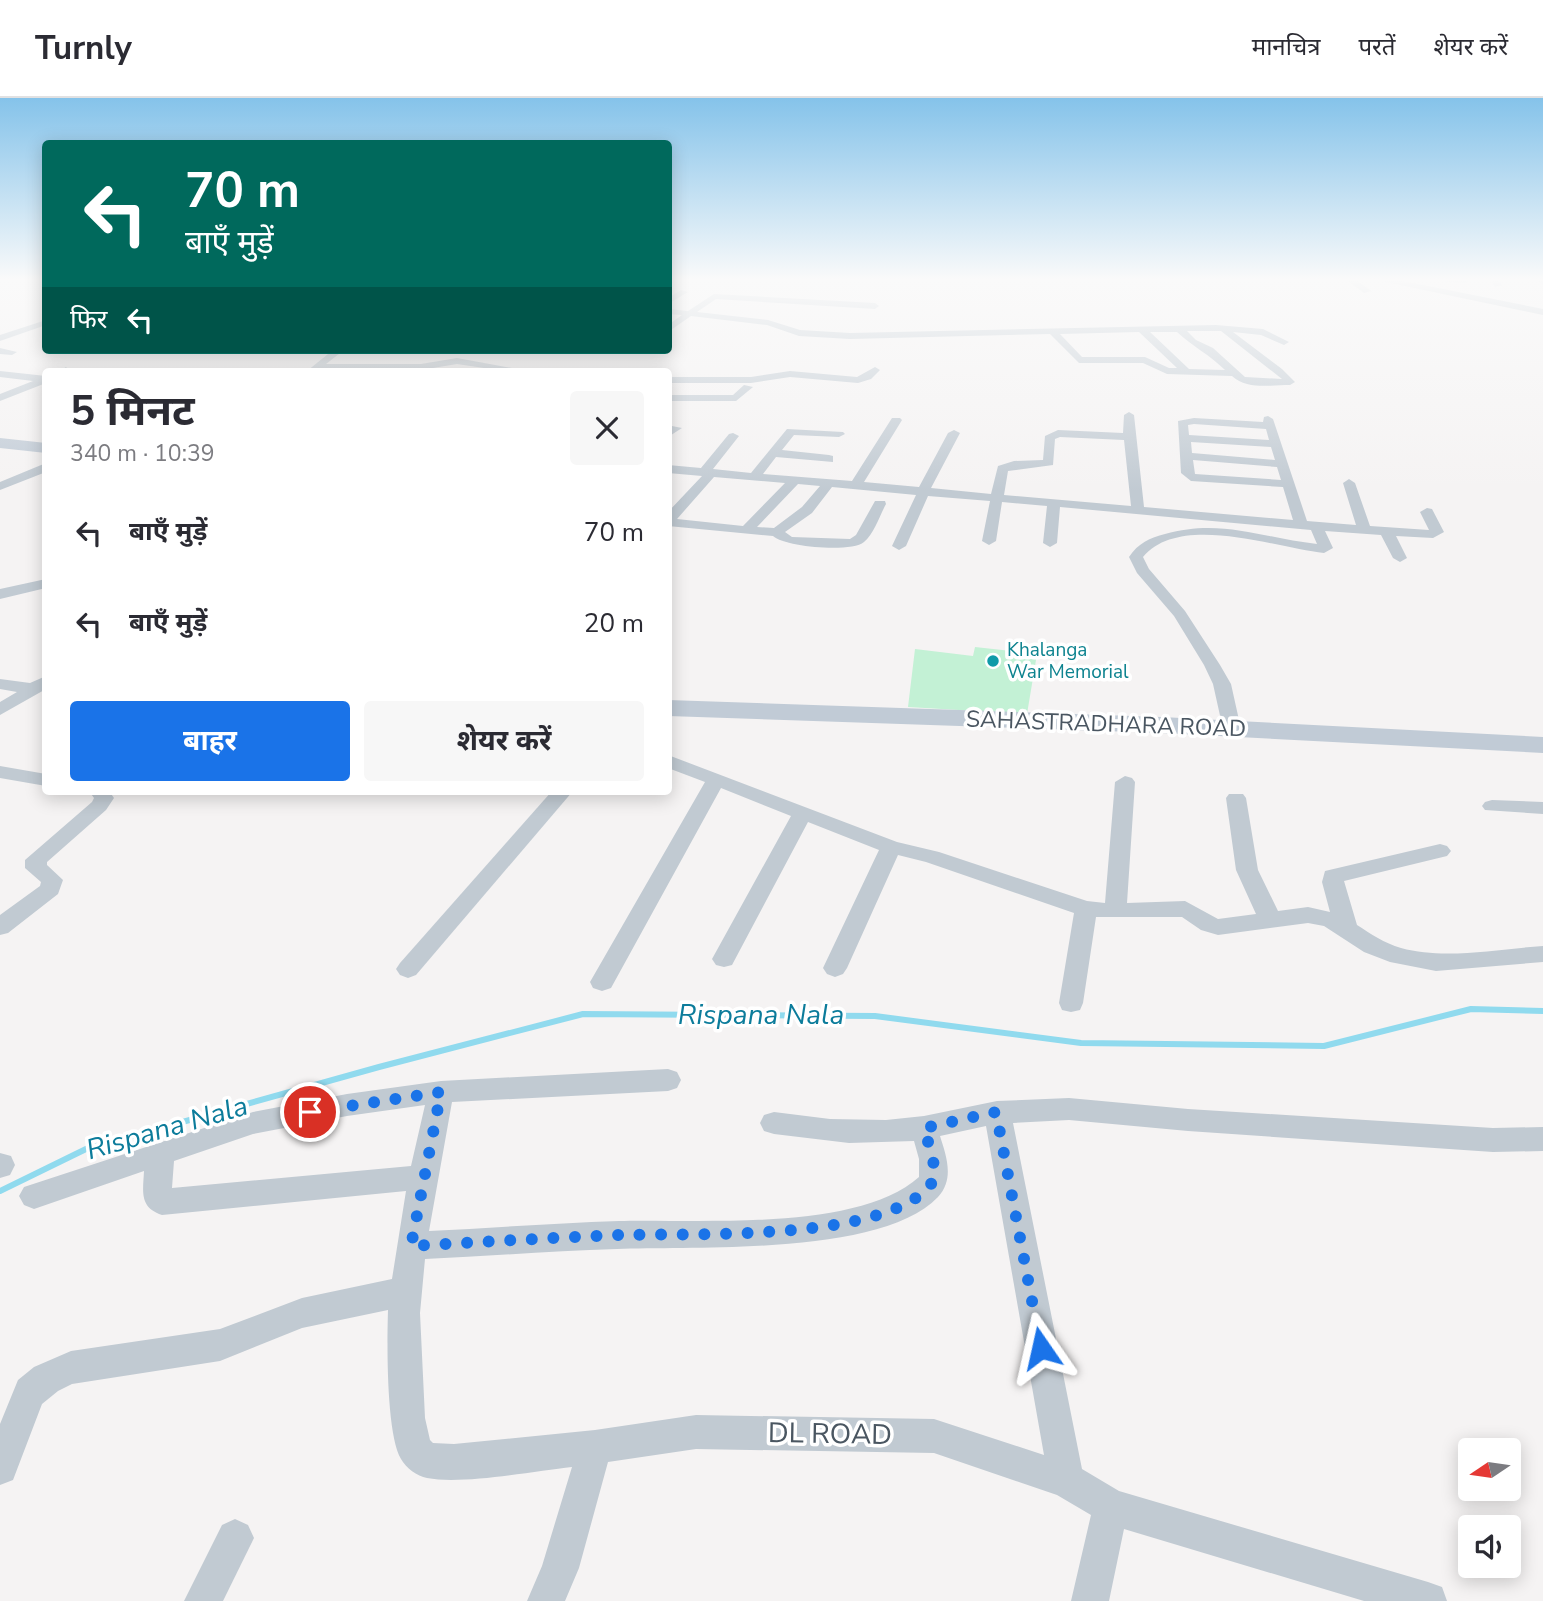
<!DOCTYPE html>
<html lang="hi">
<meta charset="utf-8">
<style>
:root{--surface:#fff;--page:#f7f7f7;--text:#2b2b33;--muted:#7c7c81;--line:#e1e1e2;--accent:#1a73e8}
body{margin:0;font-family:"Nunito Sans","Noto Sans Devanagari",sans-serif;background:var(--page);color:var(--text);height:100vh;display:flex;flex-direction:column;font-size:26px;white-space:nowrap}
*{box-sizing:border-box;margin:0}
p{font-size:23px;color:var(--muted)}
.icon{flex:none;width:38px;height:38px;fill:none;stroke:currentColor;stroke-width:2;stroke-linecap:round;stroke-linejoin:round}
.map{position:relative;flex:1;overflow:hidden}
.sheet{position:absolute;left:42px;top:270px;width:630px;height:427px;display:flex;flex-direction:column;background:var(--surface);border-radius:7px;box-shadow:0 4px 18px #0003}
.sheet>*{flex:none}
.banner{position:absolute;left:42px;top:42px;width:630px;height:214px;border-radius:7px;box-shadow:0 4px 18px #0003;background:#00695c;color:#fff;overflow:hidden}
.needle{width:46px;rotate:257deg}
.tools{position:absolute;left:1458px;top:1340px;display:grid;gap:14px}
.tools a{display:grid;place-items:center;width:63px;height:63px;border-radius:7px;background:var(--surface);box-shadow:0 4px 18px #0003;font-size:35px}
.pin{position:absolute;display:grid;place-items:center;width:60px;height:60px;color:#fff;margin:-30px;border:4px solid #fff;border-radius:50%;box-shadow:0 2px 7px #0007}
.me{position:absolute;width:77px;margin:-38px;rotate:349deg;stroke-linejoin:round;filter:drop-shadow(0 0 5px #0008)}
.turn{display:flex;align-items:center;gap:24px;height:147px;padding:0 28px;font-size:32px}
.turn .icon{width:91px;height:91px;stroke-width:2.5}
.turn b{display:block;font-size:49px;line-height:60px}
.then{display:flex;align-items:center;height:66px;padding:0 28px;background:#0003;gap:14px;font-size:26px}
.round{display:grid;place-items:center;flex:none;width:74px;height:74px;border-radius:7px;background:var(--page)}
.summary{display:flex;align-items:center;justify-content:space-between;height:119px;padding:0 28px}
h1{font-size:42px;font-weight:700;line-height:52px}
.button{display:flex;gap:14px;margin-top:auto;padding:14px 28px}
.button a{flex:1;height:80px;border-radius:7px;background:var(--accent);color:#fff;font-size:28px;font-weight:700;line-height:80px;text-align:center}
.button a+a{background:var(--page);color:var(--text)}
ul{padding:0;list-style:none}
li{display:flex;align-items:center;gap:21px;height:91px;padding:0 28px}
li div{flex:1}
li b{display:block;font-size:26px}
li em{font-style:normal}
header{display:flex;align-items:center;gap:42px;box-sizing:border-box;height:98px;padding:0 35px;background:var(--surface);border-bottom:2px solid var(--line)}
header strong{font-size:33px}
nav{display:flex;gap:38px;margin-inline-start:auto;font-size:24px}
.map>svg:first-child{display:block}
.green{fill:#c3f1d5}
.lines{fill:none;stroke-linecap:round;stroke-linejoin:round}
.stream{stroke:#90daee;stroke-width:6}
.minor{fill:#c1cad2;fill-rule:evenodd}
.tertiary{fill:#c1cad2;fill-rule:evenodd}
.secondary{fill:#c1cbd6;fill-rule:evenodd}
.route{stroke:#1a73e8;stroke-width:12;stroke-dasharray:0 21.6}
.culture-dot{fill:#0f9aa8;stroke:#fff;stroke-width:2.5}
.labels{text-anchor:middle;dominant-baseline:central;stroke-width:7;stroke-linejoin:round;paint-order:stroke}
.far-culture-label{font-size:19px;fill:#0d838f;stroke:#fff;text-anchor:start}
.street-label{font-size:23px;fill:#4a5661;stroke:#fff}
.near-water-label{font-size:28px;font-style:italic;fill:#0c7c9b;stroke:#fff}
.near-street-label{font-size:28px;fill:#4a5661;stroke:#fff}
</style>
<header>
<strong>Turnly</strong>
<nav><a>मानचित्र</a><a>परतें</a><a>शेयर करें</a></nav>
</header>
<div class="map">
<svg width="1543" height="1503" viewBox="0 0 1543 1503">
<rect width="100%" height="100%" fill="#f5f3f3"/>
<polygon class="green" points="975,549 1037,556 1027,616 908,609 915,551 973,558"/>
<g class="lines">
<polyline class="stream" points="0,1093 86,1051 379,969 583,916 875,918 1081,945 1324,948 1471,911 1543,913"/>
<g class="minor">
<polygon points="1348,183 1358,183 1371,193 1364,195"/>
<polygon points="1437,183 1469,183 1465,185"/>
<polygon points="1491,183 1499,183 1502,187 1495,189"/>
<polygon points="1537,183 1543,183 1543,186"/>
<polygon points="681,192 688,194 668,206 668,200"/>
<path d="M 714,196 L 875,205 L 879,208 L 875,211 L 716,201 L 697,214 L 768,222 L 800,232 L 850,235 L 1216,227 L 1263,231 L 1289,244 L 1284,247 L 1261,237 L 1233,234 L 1282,271 L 1295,284 L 1290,287 C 1271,287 1247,292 1232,278 L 1167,276 L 1143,265 L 1079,265 L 1050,236 L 850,241 L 799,238 L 767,227 L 691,218 L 668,234 L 668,227 L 682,217 L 668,216 L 668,211 L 688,213 ZM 1187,233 L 1221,233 L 1282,281 L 1245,279 L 1213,250 L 1196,242 ZM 1139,234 L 1177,270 L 1169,270 L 1145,259 L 1082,259 L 1060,236 ZM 1150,234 L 1177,234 C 1192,248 1210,257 1225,272 L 1189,271 Z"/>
<polygon points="46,222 46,227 0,243 0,237"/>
<polygon points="0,250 17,254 12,257 0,256"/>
<polygon points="333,252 344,252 326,266 421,266 457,260 528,273 504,273 457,266 421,272 307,273"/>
<polygon points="66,269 70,273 59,273"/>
<polygon points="875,269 880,272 871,281 858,285 790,279 751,285 668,285 668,279 751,279 790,273 857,279"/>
<polygon points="0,273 46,278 46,285 0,303 0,296 33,283 0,279"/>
<polygon points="744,287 753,289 736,303 668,303 668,297 733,297"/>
<path d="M 1129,314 L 1134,317 L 1144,409 L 1293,422 L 1283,389 L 1191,383 L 1181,375 L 1178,323 L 1194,320 L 1263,324 L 1264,319 L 1268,318 L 1273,321 L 1307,423 L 1356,427 L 1343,385 L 1349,381 L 1355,385 L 1370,428 L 1429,432 L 1420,414 L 1427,410 L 1432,411 L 1444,434 L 1433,440 L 1396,438 L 1407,460 L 1400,464 L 1393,460 L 1381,437 L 1325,433 L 1333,450 L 1324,455 C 1276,450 1180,414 1143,459 L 1149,471 L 1185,513 L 1220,567 L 1231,586 L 1241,631 L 1238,635 L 1226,635 L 1223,631 L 1213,586 L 1204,567 L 1174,518 L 1137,475 L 1129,459 C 1138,445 1150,440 1165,436 C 1221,420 1262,440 1317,446 L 1311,432 L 1060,409 L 1057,445 L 1050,449 L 1043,445 L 1047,408 L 1002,404 L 996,443 L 989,447 L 982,443 L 990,403 L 928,398 L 906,448 L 899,452 L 892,448 L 916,397 L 832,389 L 812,415 L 785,434 L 792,439 L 850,441 L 856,437 L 875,403 L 885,403 L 886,406 C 880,417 874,436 864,444 C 851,455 785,449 773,438 L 668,428 L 668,414 L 702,378 L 668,375 L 668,367 L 701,370 L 729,336 L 733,335 L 739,338 L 713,371 L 751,375 L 787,331 L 843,334 L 845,336 L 839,339 L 794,337 L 782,352 L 829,357 L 833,358 L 833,364 L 776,359 L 763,376 L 852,383 L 892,320 L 900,320 L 902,322 L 864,384 L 919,389 L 948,335 L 954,332 L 960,335 L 931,390 L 991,396 L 998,368 L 1014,363 L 1043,362 L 1045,338 L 1058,332 L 1123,335 L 1124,317 ZM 1194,326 L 1266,331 L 1269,342 L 1189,337 L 1188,327 ZM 1060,339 L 1124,342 L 1131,408 L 1004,397 L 1008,373 L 1053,367 L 1055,341 ZM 1191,344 L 1271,349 L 1275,362 L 1192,355 ZM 1193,362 L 1277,369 L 1281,382 L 1195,376 ZM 714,379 L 785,385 L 743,428 L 677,421 ZM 798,386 L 820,388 L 802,409 L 774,430 L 757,429 Z"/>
<polygon points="672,328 682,330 668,339 668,330"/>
<polygon points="46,365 46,374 0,392 0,384"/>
<polygon points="46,481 46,490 0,501 0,491"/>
<polygon points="46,578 46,591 0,617 0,604 17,594 0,591 0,581 30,585"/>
<path d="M 668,657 L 897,744 L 939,754 L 1087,803 L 1105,805 L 1115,684 L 1125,678 L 1132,680 L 1135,684 L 1127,805 L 1185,803 L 1218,821 L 1256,816 L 1236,772 L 1226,700 L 1229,696 L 1243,696 L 1246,700 L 1258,772 L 1278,813 L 1308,809 L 1330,814 L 1322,784 L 1325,773 L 1440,746 L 1447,748 L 1451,753 L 1447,758 L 1344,783 L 1357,827 C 1371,836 1384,845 1401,850 C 1445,862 1497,851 1543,848 L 1543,864 L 1436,873 L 1390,864 L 1364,854 L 1324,828 L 1308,825 L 1218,837 L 1201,832 L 1182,819 L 1096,819 L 1083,905 L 1080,912 L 1071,914 L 1062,912 L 1059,905 L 1074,815 L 926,764 L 898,757 L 847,870 L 843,876 L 835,879 L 827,876 L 823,870 L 879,752 L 808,724 L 732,867 L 724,869 L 716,867 L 712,861 L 791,718 L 721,690 L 611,890 L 602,893 L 593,890 L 590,884 L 705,684 L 668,670 Z"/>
<polygon points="0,668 46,676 46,688 0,680"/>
<polygon points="89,693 109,693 114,700 106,712 47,764 47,767 63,782 58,796 8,835 0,837 0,817 40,788 41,784 25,770 25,762 92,704 94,700"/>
<polygon points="552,693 573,693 416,877 408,880 400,877 396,871 400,865"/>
<polygon points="1492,702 1543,704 1543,716 1485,712 1482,708 1485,704"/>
<path d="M 668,971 L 677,974 L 681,982 L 677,990 L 668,993 L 452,1004 L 429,1133 C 492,1130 556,1125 619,1123 C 699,1121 858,1134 919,1079 L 919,1061 L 914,1043 L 849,1045 L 774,1036 L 764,1033 L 760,1025 L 764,1017 L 774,1014 L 830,1021 L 886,1022 L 924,1018 L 997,1003 L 1069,1000 L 1188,1011 L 1493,1030 L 1543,1029 L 1543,1053 L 1493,1054 L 1188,1033 L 1069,1022 L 1013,1025 L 1082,1371 L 1119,1393 L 1428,1484 L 1442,1489 L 1447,1503 L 1364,1503 L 1124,1431 L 1109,1503 L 1071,1503 L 1091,1417 L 1057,1397 L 934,1355 L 696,1351 L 608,1364 L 579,1470 L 565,1503 L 527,1503 L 542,1468 L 572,1369 C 534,1373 462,1387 427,1380 C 417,1378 406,1370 401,1361 C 386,1335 387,1244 388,1212 L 302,1230 L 220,1263 L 72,1286 L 58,1293 L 42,1306 L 13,1382 L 0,1387 L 0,1326 L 18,1282 L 34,1269 L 71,1253 L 220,1231 L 302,1200 L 392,1181 L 406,1093 L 162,1117 C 139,1109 143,1094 144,1073 L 34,1111 L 24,1107 L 19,1098 L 24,1089 L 253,1014 L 347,996 L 441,983 ZM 425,1007 L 411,1068 L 172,1090 L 174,1063 L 253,1036 L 347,1018 ZM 986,1028 L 1044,1357 L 934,1321 L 696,1317 L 595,1332 L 454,1346 L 433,1345 L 430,1342 L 425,1320 L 420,1215 L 425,1161 C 489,1158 553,1153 617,1151 C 696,1148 882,1158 938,1099 C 955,1081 946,1057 940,1038 Z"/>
<polygon points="0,1055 11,1058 15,1067 10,1077 0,1080"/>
<polygon points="235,1421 248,1427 254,1440 223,1503 184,1503 222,1427"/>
</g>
<polygon class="tertiary" points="1381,183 1403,183 1543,211 1543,217"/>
<g class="secondary">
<polygon points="0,340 46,345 46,355 0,350"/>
<polygon points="668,602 1162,619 1543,639 1543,655 1162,635 668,618"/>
</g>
</g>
<linearGradient id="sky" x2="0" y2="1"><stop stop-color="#85c3ea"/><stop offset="0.46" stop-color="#fafafa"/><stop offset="1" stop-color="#fafafa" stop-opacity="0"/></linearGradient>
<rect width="1543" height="394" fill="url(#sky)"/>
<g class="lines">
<path class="route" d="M 310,1014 L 441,994 L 411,1148 C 480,1144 549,1140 618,1137 C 691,1135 876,1144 928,1090 C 942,1076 928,1047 924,1030 L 996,1014 L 1041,1250"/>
</g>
<circle class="culture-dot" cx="993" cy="563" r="7"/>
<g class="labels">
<g class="far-culture-label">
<text x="1007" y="552">Khalanga<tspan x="1007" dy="22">War Memorial</tspan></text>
</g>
<g class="street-label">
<text transform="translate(1106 626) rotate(2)">SAHASTRADHARA ROAD</text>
</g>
<g class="near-water-label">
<text x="761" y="917">Rispana Nala</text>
<text transform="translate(167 1030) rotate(-16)">Rispana Nala</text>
</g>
<g class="near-street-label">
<text transform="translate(830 1336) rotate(1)">DL ROAD</text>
</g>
</g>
</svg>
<div class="tools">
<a><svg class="needle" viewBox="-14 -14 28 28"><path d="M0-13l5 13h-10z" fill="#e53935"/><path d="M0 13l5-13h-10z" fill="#7c7c81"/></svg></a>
<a><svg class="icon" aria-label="sound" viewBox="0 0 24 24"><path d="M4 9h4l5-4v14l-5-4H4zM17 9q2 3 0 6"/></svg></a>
</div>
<div class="pin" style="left:310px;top:1014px;background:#d93025"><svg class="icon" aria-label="arrive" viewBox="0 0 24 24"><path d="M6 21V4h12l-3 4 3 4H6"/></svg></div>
<svg class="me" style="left:1041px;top:1250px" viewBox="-20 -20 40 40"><path d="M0-17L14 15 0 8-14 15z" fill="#1a73e8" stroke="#fff" stroke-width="4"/></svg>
<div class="banner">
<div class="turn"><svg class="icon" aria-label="left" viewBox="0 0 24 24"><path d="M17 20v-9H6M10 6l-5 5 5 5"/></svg><div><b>70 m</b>बाएँ मुड़ें</div></div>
<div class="then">फिर<svg class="icon" aria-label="left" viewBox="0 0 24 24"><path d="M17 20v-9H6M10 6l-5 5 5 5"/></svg></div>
</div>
<section class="sheet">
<div class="summary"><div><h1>5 मिनट</h1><p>340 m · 10:39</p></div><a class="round"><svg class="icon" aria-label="close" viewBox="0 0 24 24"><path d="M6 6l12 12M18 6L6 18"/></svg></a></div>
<ul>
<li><svg class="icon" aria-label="left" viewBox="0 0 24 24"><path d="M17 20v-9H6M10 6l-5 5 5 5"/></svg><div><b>बाएँ मुड़ें</b></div><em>70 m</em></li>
<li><svg class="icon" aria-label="left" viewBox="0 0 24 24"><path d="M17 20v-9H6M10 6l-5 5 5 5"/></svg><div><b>बाएँ मुड़ें</b></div><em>20 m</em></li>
</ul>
<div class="button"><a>बाहर</a><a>शेयर करें</a></div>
</section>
</div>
